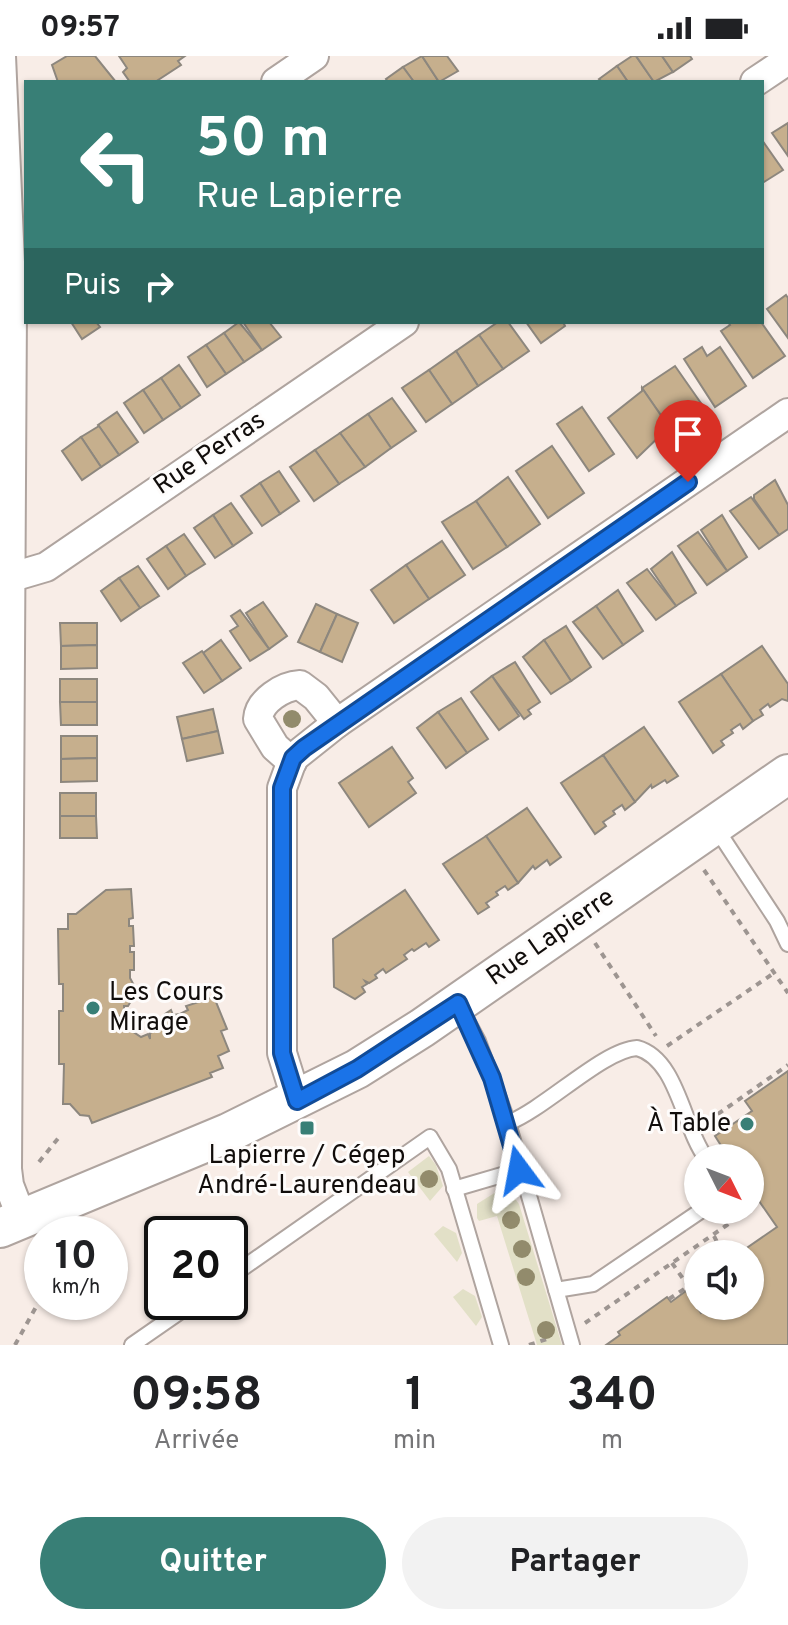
<!DOCTYPE html>
<html lang="fr">
<meta charset="utf-8">
<style>
:root{--surface:#fff;--page:#f2f2f2;--text:#202124;--muted:#757577;--accent:#387f76}
body{margin:0;font-family:Overpass,sans-serif;background:var(--page);color:var(--text);height:100vh;display:flex;flex-direction:column;font-size:30px;white-space:nowrap}
*{box-sizing:border-box;margin:0}
p{font-size:26px;color:var(--muted)}
.icon{flex:none;width:44px;height:44px;fill:none;stroke:currentColor;stroke-width:2;stroke-linecap:round;stroke-linejoin:round}
.map{position:relative;height:1289px;overflow:hidden}
.drawer{display:flex;flex-direction:column;background:var(--surface);flex:1}
.drawer>*{flex:none}
.guide{position:absolute;left:24px;top:24px;width:740px;height:244px;border-radius:0px;box-shadow:0 2px 6px #0004;background:#387f76;color:#fff;overflow:hidden}
.needle{width:52px;rotate:132deg}
.buttons{position:absolute;left:684px;top:1088px;display:grid;gap:16px}
.buttons a{display:grid;place-items:center;width:80px;height:80px;border-radius:50%;background:var(--surface);box-shadow:0 2px 6px #0004;font-size:40px}
.speed{position:absolute;left:24px;top:1160px;display:flex;gap:16px;font-size:40px;font-weight:700;text-align:center}
.speed>*{display:grid;place-content:center;width:104px;height:104px;border-radius:50%;background:var(--surface);box-shadow:0 2px 6px #0004;line-height:1}
.speed small{font-size:20px;font-weight:400}
.speed .limit{border:4px solid #111;border-radius:12px;background:#fff;color:#111}
.pin{position:absolute;display:grid;place-items:center;width:68px;height:68px;color:#fff;margin:-82px -34px;border-radius:50% 50% 50% 0;rotate:-45deg;box-shadow:0 0 8px #0007}
.pin .icon{rotate:45deg}
.me{position:absolute;width:88px;margin:-44px;rotate:347deg;stroke-linejoin:round;filter:drop-shadow(0 0 6px #0008)}
.turn{display:flex;align-items:center;gap:28px;height:168px;padding:0 40px;font-size:36px}
.turn .icon{width:104px;height:104px;stroke-width:2.5}
.turn b{display:block;font-size:56px;line-height:68px}
.then{display:flex;align-items:center;height:76px;padding:0 40px;background:#0003;gap:16px;font-size:30px}
.eta{display:flex;justify-content:space-evenly;align-items:center;height:136px;text-align:center}
.eta b{font-size:48px;font-weight:700;line-height:56px}
.button{display:flex;gap:16px;margin-top:auto;padding:16px 40px}
.button a{flex:1;height:92px;border-radius:48px;background:var(--accent);color:#fff;font-size:32px;font-weight:700;line-height:92px;text-align:center}
.button a+a{background:var(--page);color:var(--text)}
.status{display:flex;justify-content:space-between;align-items:center;height:56px;padding:0 40px;background:var(--surface);direction:ltr}
.status svg{height:22px;fill:currentColor}
.map>svg:first-child{display:block}
.green{fill:#e2e0c7}
.building{fill:#c6af8d;stroke:#8d877e;stroke-width:2}
.lines{fill:none;stroke-linecap:round;stroke-linejoin:round}
.lane-casing{stroke:#afa49f;stroke-width:18}
.street-casing{stroke:#afa49f;stroke-width:32}
.secondary-casing{stroke:#afa49f;stroke-width:42}
.path{stroke:#9d9591;stroke-width:4;stroke-dasharray:6 6;stroke-linecap:butt}
.lane{stroke:#fff;stroke-width:14}
.street{stroke:#fff;stroke-width:28}
.secondary{stroke:#fff;stroke-width:38}
.tree{fill:#928b6c}
.route-casing{stroke:#114b97;stroke-width:20}
.route{stroke:#1a73e8;stroke-width:14}
.poi-dot{fill:#387f76;stroke:#fefcfb;stroke-width:3}
.labels{text-anchor:middle;dominant-baseline:central;stroke-width:6;stroke-linejoin:round;paint-order:stroke}
.street-label{font-size:26px;fill:#110d0b;stroke:#fefcfb}
.poi-label{font-size:26px;fill:#110d0b;stroke:#fefcfb;text-anchor:start}
</style>
<div class="status"><b>09:57</b><svg viewBox="0 0 49 12"><path d="M0 12V9h3v3zM5 12V6h3v6zM10 12V3h3v9zM15 12V0h3v12zM26 1h20v11H26zM47 4h2v5h-2z"/></svg></div>
<div class="map">
<svg width="788" height="1289" viewBox="0 0 788 1289">
<rect width="100%" height="100%" fill="#f8ede7"/>
<g class="green">
<polygon points="429,1100 436,1109 443,1130 430,1145 408,1116"/>
<polygon points="496,1136 513,1140 519,1148 562,1289 537,1289 497,1160 479,1165 477,1162 477,1148"/>
<polygon points="443,1170 456,1177 462,1197 457,1206 434,1178"/>
<polygon points="463,1233 475,1240 482,1261 476,1270 453,1241"/>
</g>
<g class="building">
<polygon points="67,0 95,0 116,26 58,26 52,9"/>
<polygon points="119,0 185,0 178,5 181,9 155,26 130,26 123,16 127,12"/>
<polygon points="422,0 439,26 414,26 403,11"/>
<polygon points="422,0 447,0 458,15 439,26"/>
<polygon points="632,0 636,0 654,26 628,26 617,10"/>
<polygon points="636,0 662,0 673,16 654,26"/>
<polygon points="662,0 690,0 692,3 673,16"/>
<polygon points="617,10 628,26 602,26 599,23"/>
<polygon points="403,11 414,26 388,26 386,23"/>
<polygon points="788,67 788,100 772,77"/>
<polygon points="762,84 783,114 764,126 762,123"/>
<polygon points="786,239 788,242 788,282 767,253"/>
<polygon points="71,266 96,266 100,271 82,283"/>
<polygon points="239,266 262,294 244,306 224,277"/>
<polygon points="243,266 269,266 281,281 262,294"/>
<polygon points="498,266 508,266 529,295 503,313 479,279"/>
<polygon points="526,266 563,266 565,270 541,287"/>
<polygon points="728,266 761,266 785,300 753,322 721,275 730,269"/>
<polygon points="224,277 244,306 226,318 206,289"/>
<polygon points="479,279 503,313 478,330 456,295"/>
<polygon points="206,289 226,318 207,331 188,301"/>
<polygon points="702,291 707,300 720,291 746,330 715,351 684,303"/>
<polygon points="456,295 478,330 452,348 429,314"/>
<polygon points="179,309 200,339 181,352 161,322"/>
<polygon points="675,310 703,350 667,368 642,332"/>
<polygon points="429,314 452,348 426,366 402,332"/>
<polygon points="161,322 181,352 163,364 143,334"/>
<polygon points="642,332 669,371 637,402 608,362 642,335"/>
<polygon points="143,334 163,364 144,377 124,347"/>
<polygon points="392,342 416,375 391,392 368,358"/>
<polygon points="582,351 614,398 589,415 557,368"/>
<polygon points="117,356 138,386 119,399 98,369"/>
<polygon points="368,358 391,392 365,411 340,377"/>
<polygon points="99,370 119,399 101,411 81,381"/>
<polygon points="340,377 365,411 339,428 315,394"/>
<polygon points="81,381 101,411 82,424 62,395"/>
<polygon points="552,390 584,437 548,462 516,415"/>
<polygon points="315,394 339,428 314,445 290,411"/>
<polygon points="279,415 299,445 280,458 260,427"/>
<polygon points="508,421 540,468 507,491 476,445"/>
<polygon points="775,424 788,449 788,473 779,479 754,443 754,439"/>
<polygon points="260,427 280,458 262,470 241,440"/>
<polygon points="751,441 779,479 759,493 730,455"/>
<polygon points="476,445 507,491 473,513 442,466"/>
<polygon points="231,447 252,477 233,490 213,459"/>
<polygon points="213,459 233,490 215,502 194,472"/>
<polygon points="722,459 747,501 727,515 701,474"/>
<polygon points="698,476 727,515 707,529 678,490"/>
<polygon points="184,478 205,508 186,520 166,490"/>
<polygon points="442,485 465,519 429,543 406,509"/>
<polygon points="166,490 186,520 168,533 147,503"/>
<polygon points="672,496 696,537 676,550 651,513"/>
<polygon points="406,509 429,543 394,567 371,534"/>
<polygon points="138,510 159,540 140,552 119,522"/>
<polygon points="647,513 676,550 656,564 627,527"/>
<polygon points="119,522 140,552 121,565 101,535"/>
<polygon points="618,534 643,575 623,589 596,550"/>
<polygon points="263,546 287,580 269,593 246,557"/>
<polygon points="316,548 337,558 320,596 298,586"/>
<polygon points="596,550 623,589 603,603 573,566"/>
<polygon points="240,554 269,593 250,605 230,575 238,570 231,560"/>
<polygon points="337,558 358,567 342,606 320,596"/>
<polygon points="60,567 97,567 97,589 61,590"/>
<polygon points="566,570 591,611 571,625 544,584"/>
<polygon points="221,584 241,612 222,625 203,597"/>
<polygon points="544,584 571,625 551,638 523,601"/>
<polygon points="97,589 97,612 61,613 61,590"/>
<polygon points="762,590 788,628 788,645 782,643 770,651 768,648 760,654 763,659 753,665 721,618"/>
<polygon points="202,595 222,625 204,637 183,607"/>
<polygon points="515,606 540,646 528,654 531,658 524,663 492,620"/>
<polygon points="721,618 753,665 743,673 740,668 731,674 733,677 721,685 724,689 713,697 679,646"/>
<polygon points="492,620 519,660 499,674 471,636"/>
<rect x="60" y="623" width="37" height="23"/>
<polygon points="461,642 488,683 467,697 438,656"/>
<polygon points="60,646 97,646 97,669 61,669"/>
<polygon points="213,653 218,675 182,683 177,661"/>
<polygon points="438,656 467,697 446,712 417,672"/>
<polygon points="644,671 678,720 667,727 665,724 652,732 651,729 635,746 603,699"/>
<polygon points="218,675 223,697 187,705 182,683"/>
<polygon points="61,680 97,680 97,702 61,703"/>
<polygon points="392,691 413,722 408,726 416,737 369,771 339,727"/>
<polygon points="603,699 635,746 625,754 622,749 613,755 615,758 603,766 606,770 595,778 561,727"/>
<polygon points="97,702 97,725 61,726 61,703"/>
<rect x="60" y="737" width="36" height="23"/>
<polygon points="527,752 561,801 550,809 547,804 535,813 533,810 518,827 486,780"/>
<polygon points="60,760 96,760 97,782 60,782"/>
<polygon points="486,780 518,827 508,834 505,830 496,836 498,839 486,847 489,851 478,858 443,808"/>
<polygon points="131,833 133,862 129,863 129,870 133,870 134,890 130,890 130,896 134,896 134,914 130,914 130,922 137,935 128,950 124,950 124,959 118,961 123,961 123,969 141,981 148,978 150,983 150,977 159,973 157,969 165,958 171,954 173,959 180,958 188,954 186,950 214,941 227,973 221,975 229,995 218,1000 223,1012 210,1017 212,1021 92,1067 89,1060 80,1059 70,1048 63,1048 64,1008 59,1008 59,955 63,955 63,928 59,928 58,873 68,873 68,858 76,858 106,834"/>
<polygon points="405,834 439,884 429,891 426,887 414,895 412,893 404,899 407,903 386,917 383,913 375,919 377,922 369,927 365,925 367,928 362,931 365,936 355,943 334,931 333,883"/>
<polygon points="788,1015 788,1289 606,1289 620,1279 618,1276 667,1241 671,1246 686,1235 701,1257 709,1250 750,1250 750,1198 738,1198 777,1171 750,1132 750,1102 729,1102 715,1080 752,1055 745,1045"/>
</g>
<g class="lines">
<g class="lane-casing">
<g id="lane">
<polyline points="714,769 777,865 788,888"/>
<polyline points="458,948 478,985 508,1067 572,1289"/>
<path d="M 508,1067 C 546,1052 603,994 637,992 C 678,1003 683,1072 706,1102"/>
<polyline points="454,1133 519,1114"/>
<polyline points="230,1221 430,1081 449,1113 501,1289"/>
<polyline points="556,1234 593,1228 702,1154"/>
<polyline points="132,1289 194,1246"/>
</g>
</g>
<g class="street-casing">
<g id="street">
<polyline points="1,0 12,252 7,1113 9,1129 22,1163"/>
<polyline points="276,26 314,0"/>
<polyline points="755,26 788,4"/>
<polyline points="12,521 46,511 404,266"/>
<path d="M 292,706 L 275,691 L 258,663 C 259,645 283,630 300,629 L 316,641 L 337,667"/>
<polyline points="297,1045 282,997 282,732 293,702 337,667 788,357"/>
</g>
</g>
<g class="secondary-casing">
<polyline id="secondary" points="0,1172 228,1077 357,1013 422,972 788,718"/>
</g>
<g class="path">
<polyline points="704,814 788,937"/>
<polyline points="595,887 656,980"/>
<polyline points="667,990 774,917"/>
<polyline points="715,1061 724,1074"/>
<polyline points="708,1065 788,1009"/>
<polyline points="39,1106 60,1080"/>
<polyline points="714,1180 723,1198"/>
<polyline points="672,1207 698,1244"/>
<polyline points="669,1243 698,1224"/>
<polyline points="702,1250 705,1254"/>
<polyline points="585,1267 727,1169 742,1154"/>
<polyline points="15,1289 42,1240"/>
<polyline points="529,1289 550,1282"/>
</g>
<use href="#lane" class="lane"/>
<use href="#street" class="street"/>
<use href="#secondary" class="secondary"/>
</g>
<g class="tree">
<circle cx="292" cy="663" r="9"/>
<circle cx="429" cy="1123" r="9"/>
<circle cx="511" cy="1164" r="9"/>
<circle cx="522" cy="1193" r="9"/>
<circle cx="526" cy="1221" r="9"/>
<circle cx="546" cy="1274" r="9"/>
</g>
<g class="lines">
<g class="route-casing">
<polyline id="route" points="519,1114 492,1022 458,947 357,1013 297,1045 282,997 282,732 293,702 304,692 688,426"/>
</g>
<use href="#route" class="route"/>
</g>
<g class="poi-dot">
<circle cx="93" cy="952" r="8"/>
<circle cx="747" cy="1068" r="8"/>
<rect x="299" y="1064" width="16" height="16" rx="4"/>
</g>
<g class="labels">
<g class="street-label">
<text transform="translate(210 398) rotate(-34)">Rue Perras</text>
<text transform="translate(551 882) rotate(-35)">Rue Lapierre</text>
</g>
<g class="poi-label">
<text x="109" y="937">Les Cours<tspan x="109" dy="30">Mirage</tspan></text>
<text x="731" y="1068" text-anchor="end">À Table</text>
<text x="307" y="1100" text-anchor="middle">Lapierre / Cégep<tspan x="307" dy="30">André-Laurendeau</tspan></text>
</g>
</g>
</svg>
<div class="buttons">
<a><svg class="needle" viewBox="-14 -14 28 28"><path d="M0-13l5 13h-10z" fill="#e53935"/><path d="M0 13l5-13h-10z" fill="#757577"/></svg></a>
<a><svg class="icon" aria-label="sound" viewBox="0 0 24 24"><path d="M4 9h4l5-4v14l-5-4H4zM17 9q2 3 0 6"/></svg></a>
</div>
<div class="speed"><div>10<small>km/h</small></div><div class="limit">20</div></div>
<div class="pin" style="left:688px;top:426px;background:#d93025"><svg class="icon" aria-label="arrive" viewBox="0 0 24 24"><path d="M6 21V4h12l-3 4 3 4H6"/></svg></div>
<svg class="me" style="left:519px;top:1114px" viewBox="-20 -20 40 40"><path d="M0-17L14 15 0 8-14 15z" fill="#1a73e8" stroke="#fff" stroke-width="4"/></svg>
<div class="guide">
<div class="turn"><svg class="icon" aria-label="left" viewBox="0 0 24 24"><path d="M17 20v-9H6M10 6l-5 5 5 5"/></svg><div><b>50 m</b>Rue Lapierre</div></div>
<div class="then">Puis<svg class="icon" aria-label="right" viewBox="0 0 24 24"><path d="M7 20v-9h11M14 6l5 5-5 5"/></svg></div>
</div>
</div>
<section class="drawer">
<div class="eta">
<div><b>09:58</b><p>Arrivée</p></div>
<div><b>1</b><p>min</p></div>
<div><b>340</b><p>m</p></div>
</div>
<div class="button"><a>Quitter</a><a>Partager</a></div>
</section>
